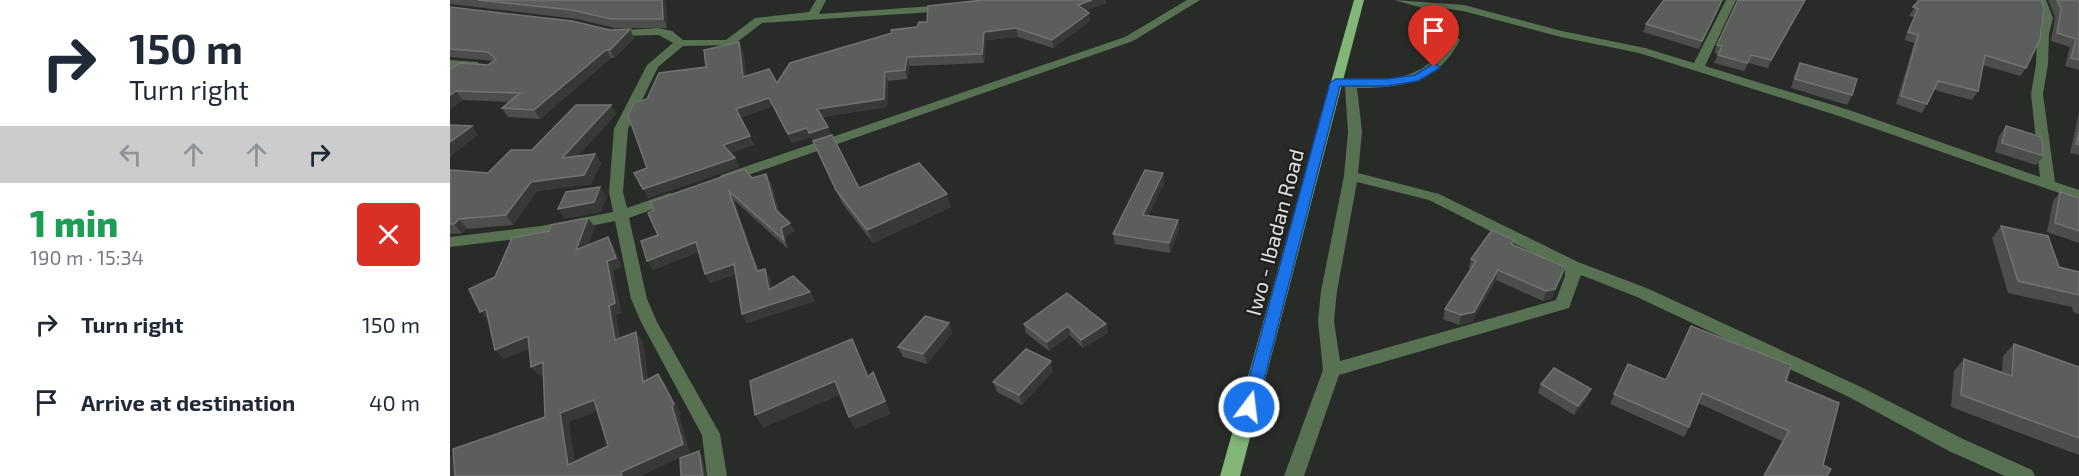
<!DOCTYPE html>
<meta charset="utf-8">
<style>
:root{--surface:#fff;--page:#f6f6f7;--text:#1f2937;--muted:#747a83}
body{margin:0;font-family:"Exo 2",sans-serif;background:var(--page);color:var(--text);height:100vh;display:flex;flex-direction:column;font-size:22px;white-space:nowrap}
*{box-sizing:border-box;margin:0}
p{font-size:20px;color:var(--muted)}
.icon{flex:none;width:33px;height:33px;fill:none;stroke:currentColor;stroke-width:2;stroke-linecap:round;stroke-linejoin:round}
.map{position:relative;flex:1;overflow:hidden}
.panel{display:flex;flex-direction:column;background:var(--surface);width:450px}
.panel>*{flex:none}
.top-card{background:#fff;color:var(--text);overflow:hidden}
.pin{position:absolute;display:grid;place-items:center;width:51px;height:51px;color:#fff;margin:-62px -26px;border-radius:50% 50% 50% 0;rotate:-45deg;box-shadow:0 0 6px #0007}
.pin .icon{rotate:45deg}
.me{position:absolute;width:66px;margin:-33px;rotate:15deg;stroke-linejoin:round;filter:drop-shadow(0 0 4px #0008)}
.turn{display:flex;align-items:center;gap:21px;height:126px;padding:0 30px;font-size:27px}
.turn .icon{width:78px;height:78px;stroke-width:2.5}
.turn b{display:block;font-size:42px;line-height:51px}
.lanes{display:flex;align-items:center;height:57px;padding:0 30px;background:#0003;justify-content:center;gap:30px;direction:ltr}
.lanes .off{opacity:.35}
.round{display:grid;place-items:center;flex:none;width:63px;height:63px;border-radius:6px;background:var(--page)}
.summary{display:flex;align-items:center;justify-content:space-between;height:102px;padding:0 30px}
h1{font-size:36px;font-weight:800;line-height:45px;color:#1e9e55}
ul{padding:0;list-style:none}
li{display:flex;align-items:center;gap:18px;height:78px;padding:0 30px}
li div{flex:1}
li b{display:block;font-size:22px}
li em{font-style:normal}
main{display:flex;flex:1;min-height:0}
.map>svg:first-child{display:block}
.lines{fill:none;stroke-linecap:round;stroke-linejoin:round}
.street{fill:#577152;fill-rule:evenodd}
.primary{fill:#81b677;fill-rule:evenodd}
.wall{fill:#4c4e4c}
.shaded-wall{fill:#373937}
.building{fill:#5c5e5c;stroke:#717371;stroke-width:1.5;fill-rule:evenodd}
.route{fill:#1a73e8;stroke:#114b97;stroke-width:1.5}
.labels{text-anchor:middle;dominant-baseline:central;stroke-width:5;stroke-linejoin:round;paint-order:stroke}
.street-label{font-size:21px;fill:#e1e2e1;stroke:#20211f}
</style>
<main>
<section class="panel">
<div class="top-card">
<div class="turn"><svg class="icon" aria-label="right" viewBox="0 0 24 24"><path d="M7 20v-9h11M14 6l5 5-5 5"/></svg><div><b>150 m</b>Turn right</div></div>
<div class="lanes"><svg class="icon off" aria-label="left" viewBox="0 0 24 24"><path d="M17 20v-9H6M10 6l-5 5 5 5"/></svg><svg class="icon off" aria-label="ahead" viewBox="0 0 24 24"><path d="M12 20V5M6 11l6-6 6 6"/></svg><svg class="icon off" aria-label="ahead" viewBox="0 0 24 24"><path d="M12 20V5M6 11l6-6 6 6"/></svg><svg class="icon" aria-label="right" viewBox="0 0 24 24"><path d="M7 20v-9h11M14 6l5 5-5 5"/></svg></div>
</div>
<div class="summary"><div><h1>1 min</h1><p>190 m · 15:34</p></div><a class="round" style="background:#d93025;color:#fff"><svg class="icon" aria-label="close" viewBox="0 0 24 24"><path d="M6 6l12 12M18 6L6 18"/></svg></a></div>
<ul>
<li><svg class="icon" aria-label="right" viewBox="0 0 24 24"><path d="M7 20v-9h11M14 6l5 5-5 5"/></svg><div><b>Turn right</b></div><em>150 m</em></li>
<li><svg class="icon" aria-label="arrive" viewBox="0 0 24 24"><path d="M6 21V4h12l-3 4 3 4H6"/></svg><div><b>Arrive at destination</b></div><em>40 m</em></li>
</ul>
</section>
<div class="map">
<svg width="1629" height="476" viewBox="0 0 1629 476">
<rect width="100%" height="100%" fill="#292b29"/>
<g class="lines">
<g class="street">
<polygon points="366,0 376,0 369,14 498,5 503,8 498,11 312,23 283,45 233,46 208,67 178,129 173,192 177,208 220,193 227,198 225,201 179,218 197,299 207,322 270,434 277,476 257,476 252,435 191,322 181,299 165,221 91,236 0,247 0,237 91,226 163,212 159,192 164,129 197,65 223,43 209,35 163,36 157,33 159,31 209,28 222,31 233,40 276,40 305,18 359,12"/>
<polygon points="737,0 750,0 683,41 281,181 271,181 269,178 271,175 675,37"/>
<path d="M 944,0 L 1014,5 L 1112,31 L 1195,48 L 1244,63 L 1276,0 L 1286,0 L 1255,66 L 1399,110 L 1590,177 L 1581,94 L 1586,64 L 1587,34 L 1591,18 L 1586,0 L 1596,0 L 1603,18 L 1599,34 L 1598,64 L 1593,94 L 1605,182 L 1629,190 L 1629,200 L 1389,116 L 1189,53 L 1111,37 L 1013,11 L 991,8 L 985,12 L 1010,40 C 988,83 952,88 907,88 L 912,132 L 908,173 L 989,194 L 1128,262 L 1199,289 L 1411,387 L 1513,439 L 1582,470 L 1585,476 L 1555,476 L 1499,451 L 1399,397 L 1187,297 L 1131,275 L 1119,308 L 889,375 L 854,476 L 834,476 L 873,370 L 868,321 L 871,291 L 894,176 L 898,132 L 895,87 L 886,83 L 892,79 C 934,82 976,82 998,40 L 980,22 L 975,12 L 976,9 ZM 907,182 L 979,200 L 1115,269 L 1115,276 L 1106,300 L 890,361 L 884,321 L 887,291 Z"/>
<polygon points="0,60 27,62 33,66 27,70 0,68"/>
</g>
<polygon class="primary" points="904,0 914,0 790,476 770,476"/>
</g>
<g class="wall">
<polygon points="0,0 214,0 216,3 217,28 165,28 127,19 0,4"/>
<polygon points="533,0 656,0 656,3 635,11 640,21 603,48 568,37 536,40 534,63 460,66 457,79 438,81 437,107 372,117 409,188 501,207 423,243 392,203 361,137 342,143 323,106 290,118 304,145 280,153 285,158 289,167 198,198 197,168 197,99 256,67 293,50 296,76 327,83"/>
<polygon points="1273,0 1249,49 1193,32 1196,24"/>
<polygon points="1355,0 1318,68 1298,63 1294,71 1264,63 1268,54 1264,53 1267,45"/>
<polygon points="1469,0 1576,68 1570,76 1533,65 1528,91 1522,100 1484,90 1472,113 1446,104 1464,43 1454,40 1464,17 1459,16"/>
<polygon points="1598,0 1629,0 1629,70 1615,66 1620,47 1601,41 1605,17"/>
<polygon points="0,7 184,38 164,58 161,58 90,119 58,117 52,108 60,102 13,100 0,109 0,69 38,65 44,61 0,57"/>
<polygon points="1350,63 1402,95 1397,105 1341,88 1345,73"/>
<polygon points="1629,112 1629,155 1620,153"/>
<polygon points="166,114 128,156 145,154 151,163 141,184 87,191 63,225 17,229 12,233 0,234 0,170 38,173 82,150"/>
<polygon points="1556,126 1594,156 1586,165 1545,152 1549,136"/>
<polygon points="713,173 714,183 698,216 728,220 729,230 720,253 665,244 663,234"/>
<polygon points="302,178 321,183 329,212 345,231 335,237 338,249 284,200 308,271 320,278 322,289 360,292 365,301 297,323 292,314 286,274 260,283 255,274 248,252 203,270 208,235 204,210"/>
<polygon points="1610,192 1629,198 1629,243 1597,232 1603,201"/>
<polygon points="1551,226 1609,267 1629,272 1629,314 1624,313 1622,307 1558,293 1542,238"/>
<polygon points="1064,240 1063,245 1115,267 1112,277 1101,299 1093,301 1046,280 1022,322 1009,325 993,319 995,309 1021,269 1019,268 1021,259"/>
<polygon points="499,323 502,333 477,364 453,357 448,347"/>
<polygon points="574,324 656,324 658,333 633,348 620,335 599,351 576,333"/>
<polygon points="1564,344 1629,367 1629,455 1501,407 1504,371 1514,359 1552,372 1553,356"/>
<polygon points="1178,364 1216,380 1336,381 1377,476 1313,476 1332,441 1248,403 1239,427 1234,437 1160,404"/>
<polygon points="603,371 572,405 547,392 543,382"/>
<polygon points="1091,384 1137,399 1124,415 1088,393"/>
</g>
<g class="shaded-wall">
<polygon points="212,0 214,0 216,3 217,28 213,19"/>
<polygon points="642,0 656,0 656,3 629,13 628,5"/>
<polygon points="1272,0 1273,0 1249,49 1252,41"/>
<polygon points="1355,0 1318,68 1321,60"/>
<polygon points="639,13 640,21 603,48 602,40"/>
<polygon points="566,28 568,37 536,40 534,63 532,54 534,32"/>
<polygon points="180,29 184,38 164,58 160,50"/>
<polygon points="289,42 293,50 297,85 293,77"/>
<polygon points="156,50 161,58 90,119 84,110"/>
<polygon points="457,57 460,66 457,79 455,70"/>
<polygon points="435,72 438,81 437,107 371,117 367,109"/>
<polygon points="6,91 13,100 0,109 0,95"/>
<polygon points="319,98 323,106 290,118 286,109"/>
<polygon points="161,105 166,114 118,167 112,158"/>
<polygon points="22,126 28,135 0,157 0,142"/>
<polygon points="378,127 381,135 363,142 359,133"/>
<polygon points="357,128 361,137 342,143 338,134"/>
<polygon points="300,136 304,145 278,154 273,145"/>
<polygon points="145,154 151,163 141,184 87,191 63,225 56,215 81,182"/>
<polygon points="285,158 289,167 198,198 193,189"/>
<polygon points="713,173 714,183 694,225 693,215"/>
<polygon points="316,174 321,183 330,219 326,210"/>
<polygon points="150,187 157,197 151,212 115,219 108,209"/>
<polygon points="279,191 284,200 312,280 307,271"/>
<polygon points="497,194 501,207 423,243 417,230"/>
<polygon points="138,218 145,227 133,260 126,250"/>
<polygon points="9,219 17,229 12,233 4,224"/>
<polygon points="728,220 729,230 720,253 719,243"/>
<polygon points="340,223 345,231 335,237 338,249 334,240 331,228"/>
<polygon points="158,237 164,247 172,267 163,271 172,313 166,315 172,350 165,340 159,306 157,261"/>
<polygon points="246,242 251,251 203,270 197,261"/>
<polygon points="284,264 289,273 260,283 255,274"/>
<polygon points="1115,267 1112,277 1101,299 1093,301 1096,291"/>
<polygon points="315,269 320,278 324,299 319,290"/>
<polygon points="1048,270 1046,280 1022,322 1009,325 1011,315"/>
<polygon points="360,292 365,301 297,323 292,314"/>
<polygon points="36,309 39,321 30,312"/>
<polygon points="499,323 502,333 477,364 473,354"/>
<polygon points="656,324 658,333 633,348 631,340"/>
<polygon points="618,326 620,335 599,351 597,342"/>
<polygon points="186,332 193,342 200,391 193,382"/>
<polygon points="78,336 86,346 54,359 45,350"/>
<polygon points="601,361 603,371 572,405 569,395"/>
<polygon points="93,362 102,372 90,376 81,367"/>
<polygon points="423,372 441,414 405,429 399,417"/>
<polygon points="208,374 215,383 231,414 229,415 240,453 191,476 172,476 171,472"/>
<polygon points="385,381 392,394 313,428 305,415"/>
<polygon points="1141,389 1137,399 1124,415 1128,406"/>
<polygon points="144,400 152,410 119,422 127,474 118,465 110,413"/>
<polygon points="249,451 252,456 256,476 253,476"/>
<polygon points="0,455 6,461 4,476 0,476"/>
</g>
<g class="building">
<polygon points="28,0 212,0 213,19 161,19 122,10"/>
<polygon points="533,0 642,0 628,5 639,13 602,40 566,28 534,32 532,54 457,57 455,70 435,72 434,99 367,109 378,127 359,133 357,128 338,134 319,98 286,109 300,136 273,145 285,158 193,189 184,173 197,168 178,115 184,103 197,99 209,73 256,67 254,50 289,42 293,77 319,69 327,83 340,63 442,33 441,30 467,27 469,22 477,22 478,6"/>
<polygon points="1214,0 1272,0 1252,41 1196,24"/>
<polygon points="1288,0 1355,0 1321,60 1301,55 1297,63 1268,55 1272,46 1267,45"/>
<polygon points="1469,0 1592,0 1594,10 1590,39 1576,68 1535,55 1528,91 1488,81 1477,104 1451,96 1468,35 1458,32 1468,9 1463,7"/>
<polygon points="1607,0 1629,0 1629,60 1621,58 1626,39 1607,33 1611,9"/>
<polygon points="0,7 122,21 160,30 180,29 160,50 156,50 84,110 52,108 70,93 6,91 0,95 0,69 10,63 38,65 46,59 38,52 0,49"/>
<polygon points="1350,63 1407,79 1402,95 1345,79"/>
<polygon points="126,105 161,105 112,158 145,154 134,175 81,182 56,215 9,219 4,224 0,224 0,170 38,173 61,150 82,150"/>
<polygon points="0,125 22,126 0,142"/>
<polygon points="1556,126 1591,137 1594,156 1552,143"/>
<polygon points="1629,132 1629,145 1626,144"/>
<polygon points="382,135 409,188 469,163 497,194 417,230 386,190 363,141"/>
<polygon points="294,169 302,178 316,174 326,210 340,223 331,228 334,240 279,191 307,271 315,269 319,290 343,276 360,292 292,314 284,264 255,274 246,242 197,261 191,241 208,235 198,213 204,210 200,202"/>
<polygon points="695,170 713,173 693,215 728,220 719,243 663,234"/>
<polygon points="150,187 144,202 108,209 116,192"/>
<polygon points="1610,192 1629,198 1629,231 1605,223"/>
<path d="M 138,218 L 126,250 L 158,237 L 166,258 L 157,261 L 165,303 L 159,306 L 165,340 L 186,332 L 193,382 L 208,374 L 224,404 L 222,406 L 233,444 L 171,472 L 172,476 L 5,476 L 3,449 L 95,417 L 93,362 L 81,367 L 78,336 L 45,350 L 36,309 L 30,312 L 19,289 L 45,277 L 62,238 L 99,231 L 101,225 ZM 144,400 L 158,446 L 118,465 L 110,413 Z"/>
<polygon points="1551,226 1598,236 1609,267 1629,272 1629,295 1568,281"/>
<polygon points="1042,230 1064,240 1061,244 1115,267 1105,289 1096,291 1048,270 1024,312 1011,315 995,309 1026,261 1021,259"/>
<polygon points="617,293 656,324 631,340 618,326 597,342 574,324"/>
<polygon points="475,316 499,323 473,354 448,347"/>
<polygon points="1241,326 1341,365 1336,381 1389,403 1373,465 1381,469 1377,476 1314,476 1339,431 1252,393 1239,427 1164,394 1178,364 1216,380"/>
<polygon points="402,339 418,377 423,372 435,401 399,417 385,381 305,415 300,381"/>
<polygon points="1564,344 1629,367 1629,438 1511,395 1514,359 1562,376"/>
<polygon points="576,349 601,361 569,395 543,382"/>
<polygon points="1104,368 1141,389 1128,406 1091,384"/>
<polygon points="249,451 253,476 231,476 230,458"/>
</g>
<polygon class="route" points="984,63 990,67 988,69 968,81 937,86 890,86 807,407 805,411 799,413 793,411 791,407 880,83 886,79 937,79 965,75"/>
<g class="labels">
<g class="street-label">
<text transform="translate(824 232) rotate(-75)">Iwo - Ibadan Road</text>
</g>
</g>
</svg>
<div class="pin" style="left:984px;top:67px;background:#d93025"><svg class="icon" aria-label="arrive" viewBox="0 0 24 24"><path d="M6 21V4h12l-3 4 3 4H6"/></svg></div>
<svg class="me" style="left:799px;top:407px" viewBox="-20 -20 40 40"><circle r="17" fill="#1a73e8" stroke="#fff" stroke-width="3"/><path d="M0-11L8 9 0 5-8 9z" fill="#fff"/></svg>
</div>
</main>
